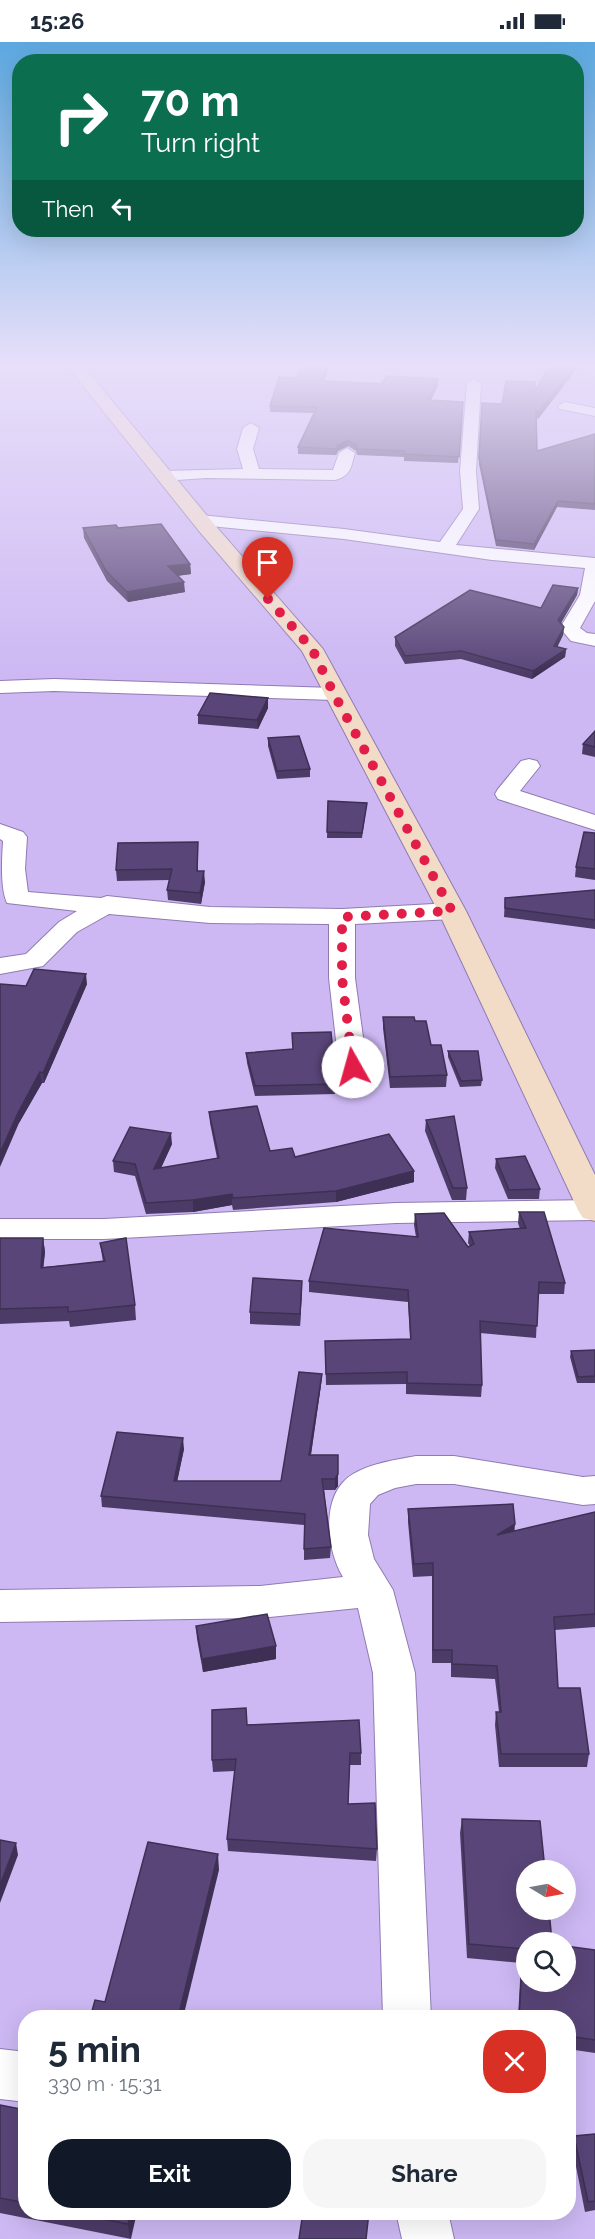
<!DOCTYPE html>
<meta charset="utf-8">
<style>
:root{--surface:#fff;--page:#f6f6f7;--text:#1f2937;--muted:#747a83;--accent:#111827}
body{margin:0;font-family:Raleway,sans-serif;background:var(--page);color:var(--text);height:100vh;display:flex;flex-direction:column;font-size:22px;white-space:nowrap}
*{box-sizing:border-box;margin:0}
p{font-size:20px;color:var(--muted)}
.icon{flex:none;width:33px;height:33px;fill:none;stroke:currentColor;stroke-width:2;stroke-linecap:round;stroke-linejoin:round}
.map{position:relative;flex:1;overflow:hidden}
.sheet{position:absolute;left:18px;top:1968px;width:558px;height:210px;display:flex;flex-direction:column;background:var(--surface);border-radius:24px;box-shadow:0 6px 24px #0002}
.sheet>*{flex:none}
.hud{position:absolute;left:12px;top:12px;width:572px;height:183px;border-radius:24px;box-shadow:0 6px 24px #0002;background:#0b6e4f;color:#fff;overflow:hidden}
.needle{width:39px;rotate:100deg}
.controls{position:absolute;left:516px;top:1818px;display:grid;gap:12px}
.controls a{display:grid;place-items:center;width:60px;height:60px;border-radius:50%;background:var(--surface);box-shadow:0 6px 24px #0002;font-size:30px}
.pin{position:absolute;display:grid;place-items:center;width:51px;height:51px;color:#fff;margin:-62px -26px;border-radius:50% 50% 50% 0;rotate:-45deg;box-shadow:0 0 6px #0007}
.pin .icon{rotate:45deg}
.me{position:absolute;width:66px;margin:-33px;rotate:353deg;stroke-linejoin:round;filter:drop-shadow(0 0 4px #0008)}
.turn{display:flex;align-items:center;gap:21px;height:126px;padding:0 30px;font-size:27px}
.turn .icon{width:78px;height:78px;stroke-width:2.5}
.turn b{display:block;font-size:42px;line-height:51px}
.then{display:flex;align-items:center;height:57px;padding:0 30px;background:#0003;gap:12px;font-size:22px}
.round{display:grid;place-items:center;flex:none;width:63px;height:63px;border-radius:24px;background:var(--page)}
.headline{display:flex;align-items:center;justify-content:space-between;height:102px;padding:0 30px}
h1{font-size:36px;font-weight:700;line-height:45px}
.cta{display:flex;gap:12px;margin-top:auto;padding:12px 30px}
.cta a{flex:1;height:69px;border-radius:24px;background:var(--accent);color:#fff;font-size:24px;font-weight:700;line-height:69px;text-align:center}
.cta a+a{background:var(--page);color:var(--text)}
.status{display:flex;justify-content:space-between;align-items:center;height:42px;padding:0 30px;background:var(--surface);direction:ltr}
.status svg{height:16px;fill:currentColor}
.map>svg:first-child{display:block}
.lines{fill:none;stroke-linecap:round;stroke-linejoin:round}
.street-casing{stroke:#8f7bb2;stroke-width:2}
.secondary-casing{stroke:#8f7bb2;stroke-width:2}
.street{fill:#fff;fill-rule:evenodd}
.secondary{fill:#f2dcc7;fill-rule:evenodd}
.wall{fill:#4d3b67}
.shaded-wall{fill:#3e3054}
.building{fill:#594578;stroke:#3e3054;stroke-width:1.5}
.route{stroke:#e11d48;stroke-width:10;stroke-dasharray:0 18}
</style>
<div class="status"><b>15:26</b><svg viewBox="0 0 49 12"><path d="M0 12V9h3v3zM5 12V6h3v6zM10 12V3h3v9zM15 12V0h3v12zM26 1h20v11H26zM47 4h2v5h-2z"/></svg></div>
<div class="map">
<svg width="595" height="2197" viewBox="0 0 595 2197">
<rect width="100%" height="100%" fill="#cdb8f3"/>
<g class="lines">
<g class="street-casing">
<g id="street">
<polygon points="474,337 481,341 476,429 479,467 456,503 595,516 595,559 580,586 587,591 595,592 595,604 571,599 560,586 580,553 585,526 492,518 344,497 200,483 194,482 191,478 194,474 200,473 344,487 440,500 463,467 460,429 467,341"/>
<polygon points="565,360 595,366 595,374 560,367 558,364"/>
<path d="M 251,381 L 259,386 L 253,407 L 259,427 L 333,428 L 339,411 L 347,406 L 355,411 C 351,425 351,434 335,438 L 206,436 L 163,439 L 155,434 L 163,429 L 243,427 L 237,407 L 243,386 Z"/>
<polygon points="54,637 334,646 341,648 344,652 341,656 334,658 54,649 0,651 0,639"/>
<polygon points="529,717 537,719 540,724 520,749 595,773 595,788 498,757 495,752 498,747 521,719"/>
<path d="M 0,782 L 23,790 L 27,795 L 25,827 L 28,850 L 101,856 L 107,854 L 210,865 L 342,867 L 452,861 L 461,864 L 465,869 L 461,874 L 452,877 L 355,882 L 355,936 L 367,1025 L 363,1031 L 353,1034 L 343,1031 L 339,1025 L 329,936 L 329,882 L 210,881 L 109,872 L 77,890 L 43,924 L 0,932 L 0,916 L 26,912 L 59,880 L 77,869 L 7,861 C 0,845 2,817 3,799 L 0,797 Z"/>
<polygon points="595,1158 595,1178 396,1181 104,1197 0,1197 0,1177 104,1177 396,1161"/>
<path d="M 416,1414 L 454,1414 L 583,1435 L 595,1434 L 595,1462 L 583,1463 L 454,1442 L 416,1442 L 395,1446 L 378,1453 L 370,1462 L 368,1493 L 374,1517 L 393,1548 L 415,1631 L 431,1976 L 383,1976 L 373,1631 L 358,1566 L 260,1576 L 0,1580 L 0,1548 L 260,1544 L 343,1535 C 326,1507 320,1452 353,1432 C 372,1421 395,1418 416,1414 Z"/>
<polygon points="0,2007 26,2010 26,2060 0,2057"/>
<polygon points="396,2170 448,2170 454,2197 402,2197"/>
</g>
</g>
<g class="secondary-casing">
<polygon id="secondary" points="68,325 84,325 213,481 323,607 466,869 595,1133 595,1179 583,1176 578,1168 438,869 302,609 199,489"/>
</g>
<use href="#street" class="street"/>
<use href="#secondary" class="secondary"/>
</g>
<g class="wall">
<polygon points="301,325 329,325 324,339 438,343 431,358 463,360 458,421 404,419 404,415 357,413 356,409 348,404 338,409 336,413 298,412 298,405 314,371 270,370 270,364 296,336"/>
<polygon points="549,325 578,325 538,377 536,375 537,409 595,392 595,468 557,465 534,508 496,504 479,422 482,361 502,362 535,349"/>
<polygon points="83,486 118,486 190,522 191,532 177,534 185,550 128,560 107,539 84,496"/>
<polygon points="578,546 577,553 561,581 564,585 563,593 557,605 566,607 565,615 532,637 461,617 405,622 395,604 395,595 541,566"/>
<polygon points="268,656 268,666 258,687 198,682 198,673"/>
<polygon points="595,689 595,715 582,712 583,702"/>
<polygon points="268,696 310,727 310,735 277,737 268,704"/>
<polygon points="328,759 367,761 362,796 327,796"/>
<polygon points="595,791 595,838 575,835 576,825"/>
<polygon points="198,810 198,829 205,840 201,862 168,858 167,848 169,838 117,839 116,828"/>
<polygon points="595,848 595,887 504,875 505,856"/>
<polygon points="87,942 44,1041 42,1041 19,1081 26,944"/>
<polygon points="383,975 415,979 431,1003 447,1033 446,1045 390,1046 383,986"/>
<polygon points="292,991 336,1042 335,1052 255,1054 247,1021 246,1011 293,1007"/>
<polygon points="448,1009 482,1038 481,1044 460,1045 448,1015"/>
<polygon points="209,1070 270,1109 295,1115 414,1129 414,1140 336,1160 233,1168 232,1163 193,1170 146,1172 135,1134 114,1130 113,1119 172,1102 161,1126 217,1116 210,1081"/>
<polygon points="426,1078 467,1146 466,1158 452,1158 425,1089"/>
<polygon points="496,1117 540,1147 539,1157 508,1157 495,1126"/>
<polygon points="519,1170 565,1241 564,1252 538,1252 536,1296 480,1291 482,1343 481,1355 406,1352 406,1342 326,1343 325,1299 410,1297 408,1260 309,1250 309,1239 416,1195 414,1183 415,1172 468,1205 470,1204 468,1201 469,1190 520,1187 518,1181"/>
<polygon points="0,1196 43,1196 45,1210 43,1225 103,1220 100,1201 135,1263 136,1278 70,1285 69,1279 0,1282"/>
<polygon points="302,1239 300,1284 250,1282 250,1270"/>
<polygon points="595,1308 595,1341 577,1341 570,1315 571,1309"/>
<polygon points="322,1332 321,1343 311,1413 338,1413 338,1444 335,1448 324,1448 331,1505 330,1516 304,1518 304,1483 102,1465 101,1454 184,1407 177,1439 281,1439"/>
<polygon points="408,1467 515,1489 595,1470 595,1585 555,1588 558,1646 589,1712 587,1725 499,1725 495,1683 496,1670 499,1670 495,1637 451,1635 451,1621 432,1621 432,1534 413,1535 408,1480"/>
<polygon points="196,1584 276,1617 203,1630 197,1597"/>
<polygon points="247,1683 361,1711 361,1723 350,1723 348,1762 377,1807 376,1819 228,1809 227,1797 235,1729 213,1730 212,1718"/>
<polygon points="462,1777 526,1900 595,1908 595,2011 568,2007 568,1976 518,1976 521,1921 467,1916 460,1791"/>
<polygon points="0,2063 26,2068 26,2170 137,2170 131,2197 0,2171"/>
<polygon points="595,2092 595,2168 585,2170 572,2104 574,2094"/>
</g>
<g class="shaded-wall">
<polygon points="327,325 329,325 322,345 322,339"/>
<polygon points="575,325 578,325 538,377 538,371"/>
<polygon points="438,337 438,343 428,364 428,358"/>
<polygon points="348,398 348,404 338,409 336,413 336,407 338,403"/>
<polygon points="558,459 557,465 534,508 534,502"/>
<polygon points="190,522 191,532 168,535 168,524"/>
<polygon points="184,540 185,550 128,560 127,550"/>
<polygon points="578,546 577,553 558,586 558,578"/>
<polygon points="564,585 563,593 554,612 554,604"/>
<polygon points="566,607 565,615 532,637 533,629"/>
<polygon points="268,656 268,666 258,687 257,678"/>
<polygon points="204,829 205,840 201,862 200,851"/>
<polygon points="86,932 87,942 44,1041 43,1031"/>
<polygon points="40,1030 42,1041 19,1081 0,1125 0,1111 18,1071"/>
<polygon points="171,1091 172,1102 155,1139 154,1127"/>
<polygon points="414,1129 414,1140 336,1160 336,1149"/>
<polygon points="232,1152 232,1163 193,1170 193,1158"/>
<polygon points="43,1196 45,1210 42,1240 41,1226"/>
<polygon points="302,1239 302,1251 300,1284 300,1272"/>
<polygon points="322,1332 321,1343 309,1425 309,1413"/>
<polygon points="183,1396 184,1407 175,1450 174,1439"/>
<polygon points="338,1432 338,1444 335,1448 335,1437"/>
<polygon points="515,1482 514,1495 497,1493"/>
<polygon points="276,1604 276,1617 203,1630 202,1617"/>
<polygon points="16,1801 18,1813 0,1861 0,1843"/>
<polygon points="218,1812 219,1828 183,1976 178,1976"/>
<polygon points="131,2170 137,2170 130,2197 128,2182"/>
</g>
<g class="building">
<polygon points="301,325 327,325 322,339 381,342 387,334 438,337 428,358 463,360 459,415 404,412 405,409 357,407 356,403 348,398 338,403 336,407 298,405 317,365 270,364 279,335 296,336"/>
<polygon points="549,325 575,325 538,371 536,369 537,409 595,392 595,462 558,459 534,502 496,498 479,416 482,361 502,362 506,339 535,340 535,349"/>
<polygon points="161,482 190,522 168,524 184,540 127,550 106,529 83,486 116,483 118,486"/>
<polygon points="553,543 578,546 558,578 564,585 554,604 566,607 533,629 461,609 405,614 395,595 470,548 541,566"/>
<polygon points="210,651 268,656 257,678 198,673"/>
<polygon points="595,689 595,705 583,702"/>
<polygon points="299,694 310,727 277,729 268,696"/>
<polygon points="328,759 367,761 362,791 327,790"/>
<polygon points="584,790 595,791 595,827 576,825"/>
<polygon points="198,800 197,829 204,829 200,851 167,848 172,827 116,828 118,801"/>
<polygon points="595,848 595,878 505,866 505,856"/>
<polygon points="34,927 86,932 43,1031 40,1030 18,1071 0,1111 0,942 26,944"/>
<polygon points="383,975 414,975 415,979 426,979 431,1003 441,1003 447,1033 390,1035"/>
<polygon points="331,990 336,1042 255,1044 246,1011 293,1007 292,991"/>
<polygon points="448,1009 478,1009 482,1038 461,1039"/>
<polygon points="257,1064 270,1109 292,1106 295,1115 389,1092 414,1129 336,1149 233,1156 232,1152 193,1158 146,1161 135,1122 113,1119 130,1085 171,1091 154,1127 219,1116 209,1070"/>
<polygon points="454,1074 467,1146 453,1146 426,1078"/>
<polygon points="525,1114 540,1147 509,1148 496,1117"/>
<polygon points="519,1170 544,1170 565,1241 539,1240 537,1284 480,1279 482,1343 407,1341 407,1330 326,1332 325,1299 411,1297 408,1248 309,1239 324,1186 418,1195 415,1172 444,1171 468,1205 474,1202 469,1190 526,1186"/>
<polygon points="0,1196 43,1196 41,1226 105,1219 100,1201 126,1196 135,1263 68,1270 68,1265 0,1267"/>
<polygon points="253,1236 302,1239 300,1272 250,1270"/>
<polygon points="595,1308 595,1334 578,1335 571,1309"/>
<polygon points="299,1330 322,1332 309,1413 338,1413 338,1432 335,1437 322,1437 331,1505 304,1507 305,1472 101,1454 117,1390 183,1396 174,1439 281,1439"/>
<polygon points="513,1462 515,1482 497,1493 595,1470 595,1572 554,1575 558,1646 580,1646 589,1712 501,1712 496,1670 501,1670 497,1624 452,1622 452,1608 433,1608 433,1521 414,1522 408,1467"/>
<polygon points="267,1572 276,1604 202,1617 196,1584"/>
<polygon points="246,1666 247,1683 359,1678 361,1711 350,1711 348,1762 375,1761 377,1807 227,1797 236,1717 212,1718 212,1668"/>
<polygon points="462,1777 540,1779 545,1828 526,1828 526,1868 549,1868 552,1900 526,1900 526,1940 566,1940 566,1904 595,1908 595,1998 568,1994 568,1976 519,1976 523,1907 469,1902"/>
<polygon points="0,1798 16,1801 0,1843"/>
<polygon points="148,1800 218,1812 178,1976 90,1976 95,1958 105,1960"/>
<polygon points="0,2063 26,2068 26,2161 0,2156"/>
<polygon points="595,2092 595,2159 588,2160 574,2094"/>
<polygon points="71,2170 131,2170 128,2182"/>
<polygon points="303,2170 369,2170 366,2197 299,2197"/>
</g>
<linearGradient id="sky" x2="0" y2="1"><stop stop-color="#5ca8e0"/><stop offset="0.51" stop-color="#e8dffa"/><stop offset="1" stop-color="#e8dffa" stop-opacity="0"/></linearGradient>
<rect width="595" height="633" fill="url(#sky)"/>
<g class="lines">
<polyline class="route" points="268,557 312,607 334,652 452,869 342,875 342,936 353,1025"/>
</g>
</svg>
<div class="controls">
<a><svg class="needle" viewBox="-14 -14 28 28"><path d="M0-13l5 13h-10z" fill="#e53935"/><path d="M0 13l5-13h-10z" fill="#747a83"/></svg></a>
<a><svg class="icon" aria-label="search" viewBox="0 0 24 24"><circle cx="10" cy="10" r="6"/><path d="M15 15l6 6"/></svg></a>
</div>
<div class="pin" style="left:268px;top:557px;background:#d93025"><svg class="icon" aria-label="arrive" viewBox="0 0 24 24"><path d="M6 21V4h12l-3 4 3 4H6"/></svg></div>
<svg class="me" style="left:353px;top:1025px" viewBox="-20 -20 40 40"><circle r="19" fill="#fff"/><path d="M0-13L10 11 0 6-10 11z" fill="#e11d48"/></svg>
<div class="hud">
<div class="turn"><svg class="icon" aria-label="right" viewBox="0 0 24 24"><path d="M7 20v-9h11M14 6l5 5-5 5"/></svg><div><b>70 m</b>Turn right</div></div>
<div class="then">Then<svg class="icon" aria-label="left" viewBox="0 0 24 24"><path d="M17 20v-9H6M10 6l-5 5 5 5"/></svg></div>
</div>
<section class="sheet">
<div class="headline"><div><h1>5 min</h1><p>330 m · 15:31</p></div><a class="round" style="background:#d93025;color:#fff"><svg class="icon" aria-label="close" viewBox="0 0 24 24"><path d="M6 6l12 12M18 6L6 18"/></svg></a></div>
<div class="cta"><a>Exit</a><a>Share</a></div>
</section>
</div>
